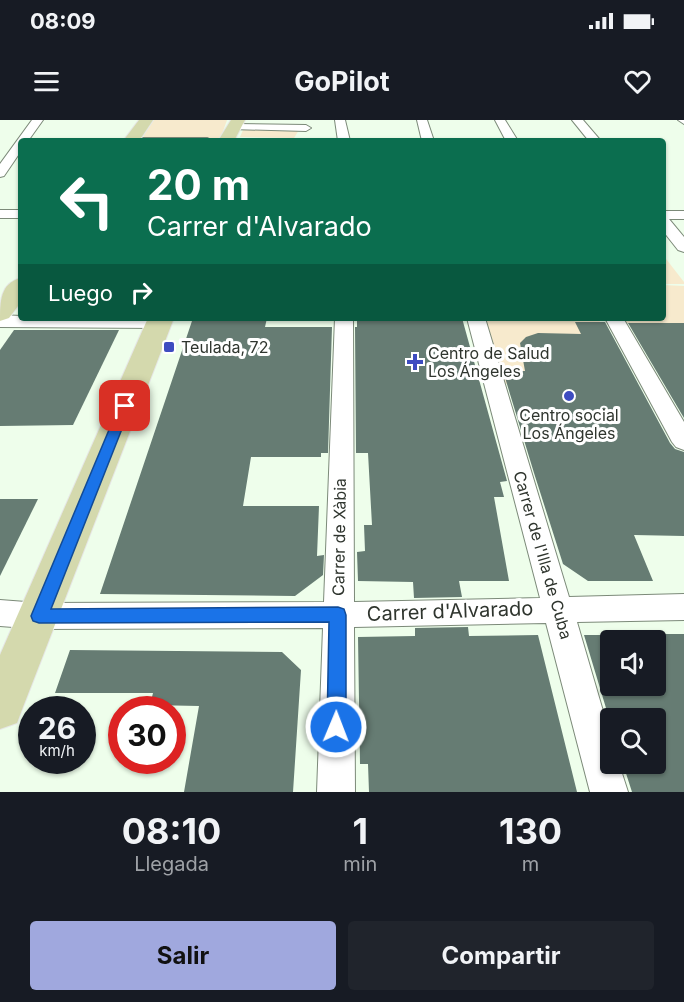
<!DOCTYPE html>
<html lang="es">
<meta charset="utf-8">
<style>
:root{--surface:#171b24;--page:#20242c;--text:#f1f3f6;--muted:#9ea1a6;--accent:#a0a8de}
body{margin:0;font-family:Inter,sans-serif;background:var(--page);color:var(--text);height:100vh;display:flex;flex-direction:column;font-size:22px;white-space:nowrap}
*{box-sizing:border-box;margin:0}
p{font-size:20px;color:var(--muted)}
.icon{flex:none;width:33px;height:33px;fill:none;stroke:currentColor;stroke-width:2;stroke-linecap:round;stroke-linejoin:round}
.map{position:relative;height:672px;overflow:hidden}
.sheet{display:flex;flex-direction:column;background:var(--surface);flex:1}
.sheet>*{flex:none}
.top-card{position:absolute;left:18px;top:18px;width:648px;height:183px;border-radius:6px;box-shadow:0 2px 4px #0004;background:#0b6e4f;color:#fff;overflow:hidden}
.tools{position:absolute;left:600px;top:510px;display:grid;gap:12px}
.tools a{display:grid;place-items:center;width:66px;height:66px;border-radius:6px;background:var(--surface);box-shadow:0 2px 4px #0004;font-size:30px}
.speed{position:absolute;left:18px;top:576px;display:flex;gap:12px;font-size:30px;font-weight:700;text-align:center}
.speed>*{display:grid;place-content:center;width:78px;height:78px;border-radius:50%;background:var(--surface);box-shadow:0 2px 4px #0004;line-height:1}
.speed small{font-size:15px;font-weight:400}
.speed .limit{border:9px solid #d22;background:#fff;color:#111}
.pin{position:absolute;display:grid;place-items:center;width:51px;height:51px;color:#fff;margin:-26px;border-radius:12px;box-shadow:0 3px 9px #0006}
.me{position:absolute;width:66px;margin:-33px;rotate:1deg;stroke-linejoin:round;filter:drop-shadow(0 0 4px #0008)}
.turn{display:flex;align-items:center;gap:21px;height:126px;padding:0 30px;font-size:27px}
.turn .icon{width:78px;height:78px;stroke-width:2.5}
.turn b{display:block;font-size:42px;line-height:51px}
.then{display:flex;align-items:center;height:57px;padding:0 30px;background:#0003;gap:12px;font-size:22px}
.eta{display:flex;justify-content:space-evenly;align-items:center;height:102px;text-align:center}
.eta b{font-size:36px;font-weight:700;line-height:42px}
.button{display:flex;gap:12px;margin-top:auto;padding:12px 30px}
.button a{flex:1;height:69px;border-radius:6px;background:var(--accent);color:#111;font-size:24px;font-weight:700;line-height:69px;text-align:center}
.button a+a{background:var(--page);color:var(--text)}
.status{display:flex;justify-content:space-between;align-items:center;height:42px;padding:0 30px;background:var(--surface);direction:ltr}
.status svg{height:16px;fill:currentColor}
header{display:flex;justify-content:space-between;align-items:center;height:78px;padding:0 30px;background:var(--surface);font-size:27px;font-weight:700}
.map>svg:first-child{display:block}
.green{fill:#f7eacd}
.building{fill:#667c73}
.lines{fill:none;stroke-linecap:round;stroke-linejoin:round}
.street-casing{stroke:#7c8a79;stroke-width:2}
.primary-casing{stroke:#e6e7e6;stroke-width:2}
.street{fill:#fff;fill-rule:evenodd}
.primary{fill:#d4d9ad;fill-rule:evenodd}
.route{fill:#1a73e8;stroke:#114b97;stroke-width:1.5}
.poi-dot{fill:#3e4cc0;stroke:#fff;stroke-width:2}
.labels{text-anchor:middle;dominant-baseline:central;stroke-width:6;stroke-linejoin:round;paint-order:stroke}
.poi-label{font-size:16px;fill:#2f352e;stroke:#fff;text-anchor:start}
.street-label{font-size:16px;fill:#2f352e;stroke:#fff}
.near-street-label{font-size:20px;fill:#2f352e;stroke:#fff}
</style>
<div class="status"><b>08:09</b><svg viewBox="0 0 49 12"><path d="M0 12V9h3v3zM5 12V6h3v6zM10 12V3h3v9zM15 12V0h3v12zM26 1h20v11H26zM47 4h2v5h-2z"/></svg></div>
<header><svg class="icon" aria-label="menu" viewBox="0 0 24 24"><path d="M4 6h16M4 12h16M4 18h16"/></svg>GoPilot<svg class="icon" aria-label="heart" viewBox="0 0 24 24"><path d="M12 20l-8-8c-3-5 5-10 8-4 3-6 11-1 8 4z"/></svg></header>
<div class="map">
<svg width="684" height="672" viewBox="0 0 684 672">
<rect width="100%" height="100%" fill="#eefeeb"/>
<g class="green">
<polygon points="154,0 227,0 221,17 216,19 148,19 143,16"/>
<polygon points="243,10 299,10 294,18 240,17"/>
<polygon points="663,135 684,162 684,164 663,164"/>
<polygon points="663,165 684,166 684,203 622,203 620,198 663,198"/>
<polygon points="481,198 598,198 631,262 498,264"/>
</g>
<g class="building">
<polygon points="193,198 267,198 265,207 332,207 328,333 321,333 321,337 251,337 243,386 319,386 317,436 324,435 323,455 295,476 100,474"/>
<polygon points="357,198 462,198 507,361 500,362 504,377 494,377 509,461 459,461 462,477 414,478 413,462 358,461 357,432 365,431 364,405 372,405 368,333 356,333 355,207 357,207"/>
<polygon points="575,202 605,202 670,323 675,329 684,332 684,416 634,415 653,461 588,461 563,444 534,353 503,251 525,251 520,223 526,217 538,213 581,214"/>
<polygon points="628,203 684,203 684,298"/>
<polygon points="14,210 119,210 73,305 0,306 0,230"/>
<polygon points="0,379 38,379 0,456"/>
<polygon points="468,507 469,516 538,515 577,672 369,672 368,644 360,644 358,517 415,516 415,508"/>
<polygon points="656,514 684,514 684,672 632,672 623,644 656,644 656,598 609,598 584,515 610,515 610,566 656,566"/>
<polygon points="70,530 282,532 301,550 293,672 184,672 199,586 150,585 153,573 55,573"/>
</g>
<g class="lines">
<g class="street-casing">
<g id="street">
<polygon points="32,0 43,0 28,21 21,21 21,31 4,56 0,57 0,44"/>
<polygon points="335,0 345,0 350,21 338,21"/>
<polygon points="417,0 427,0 434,21 422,21"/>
<polygon points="495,0 505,0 518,21 506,21"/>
<polygon points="572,0 583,0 601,21 589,21"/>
<polygon points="678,0 684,0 684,4"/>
<polygon points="235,4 306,5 311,8 306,11 231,9 230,7"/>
<polygon points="131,18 207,18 213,21 125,21"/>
<rect x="0" y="90" width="21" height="8"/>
<polygon points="663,91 684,91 684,99 669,99 684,117 684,132 678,130 663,111"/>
<polygon points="0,195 21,196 21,198 165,198 168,202 166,206 159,208 0,207"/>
<polygon points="335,198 353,198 354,482 540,478 467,198 485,198 569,477 684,474 684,500 577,502 610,615 610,644 619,644 628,672 590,672 546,503 354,507 355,672 317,672 323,508 39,509 0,506 0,480 39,483 324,482"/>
<polygon points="605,198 623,198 684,302 684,330 676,327 672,322"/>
</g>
</g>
<g class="primary-casing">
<g id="primary">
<polygon points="139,0 153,0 139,21 123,21"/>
<polygon points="231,0 245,0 234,21 218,21"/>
<path d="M 21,158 L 21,182 L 9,198 L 0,201 C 0,182 0,163 21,158 Z"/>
<polygon points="148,198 174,198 23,587 17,603 0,609 0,535"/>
</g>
</g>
<use href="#street" class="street"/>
<use href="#primary" class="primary"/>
</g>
<polygon class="route" points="125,282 131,286 51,489 338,487 344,489 346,495 346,607 343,613 336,616 329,613 327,607 329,502 39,503 33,501 31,496 119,286"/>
<g class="poi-dot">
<rect x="163" y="221" width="12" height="12" rx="3"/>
<path d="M412 233h6v6h6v6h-6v6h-6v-6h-6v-6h6z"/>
<circle cx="569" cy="276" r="6"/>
</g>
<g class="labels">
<g class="poi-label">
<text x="181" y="227">Teulada, 72</text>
<text x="428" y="233">Centro de Salud<tspan x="428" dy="18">Los Ángeles</tspan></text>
<text x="569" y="295" text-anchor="middle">Centro social<tspan x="569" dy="18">Los Ángeles</tspan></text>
</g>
<g class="street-label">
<text transform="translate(339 417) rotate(-89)">Carrer de Xàbia</text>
<text transform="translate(543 435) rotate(74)">Carrer de l'Illa de Cuba</text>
</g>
<g class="near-street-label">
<text transform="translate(450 491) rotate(-2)">Carrer d'Alvarado</text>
</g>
</g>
</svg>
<div class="tools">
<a><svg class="icon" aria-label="sound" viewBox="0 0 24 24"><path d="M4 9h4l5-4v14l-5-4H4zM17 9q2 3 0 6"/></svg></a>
<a><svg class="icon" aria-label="search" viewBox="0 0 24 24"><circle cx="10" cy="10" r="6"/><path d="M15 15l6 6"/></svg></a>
</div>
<div class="speed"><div>26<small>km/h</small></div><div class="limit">30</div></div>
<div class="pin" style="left:125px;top:286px;background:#d93025"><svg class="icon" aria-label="arrive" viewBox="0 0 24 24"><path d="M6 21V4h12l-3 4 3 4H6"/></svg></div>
<svg class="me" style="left:336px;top:607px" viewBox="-20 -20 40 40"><circle r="17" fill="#1a73e8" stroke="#fff" stroke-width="3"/><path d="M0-11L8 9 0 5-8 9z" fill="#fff"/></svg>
<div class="top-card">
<div class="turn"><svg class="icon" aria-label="left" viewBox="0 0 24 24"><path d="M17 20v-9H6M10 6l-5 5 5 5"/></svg><div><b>20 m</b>Carrer d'Alvarado</div></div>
<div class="then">Luego<svg class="icon" aria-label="right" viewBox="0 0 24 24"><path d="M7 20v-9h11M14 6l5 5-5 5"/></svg></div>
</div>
</div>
<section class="sheet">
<div class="eta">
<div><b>08:10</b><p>Llegada</p></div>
<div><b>1</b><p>min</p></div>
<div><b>130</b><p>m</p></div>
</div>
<div class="button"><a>Salir</a><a>Compartir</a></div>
</section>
